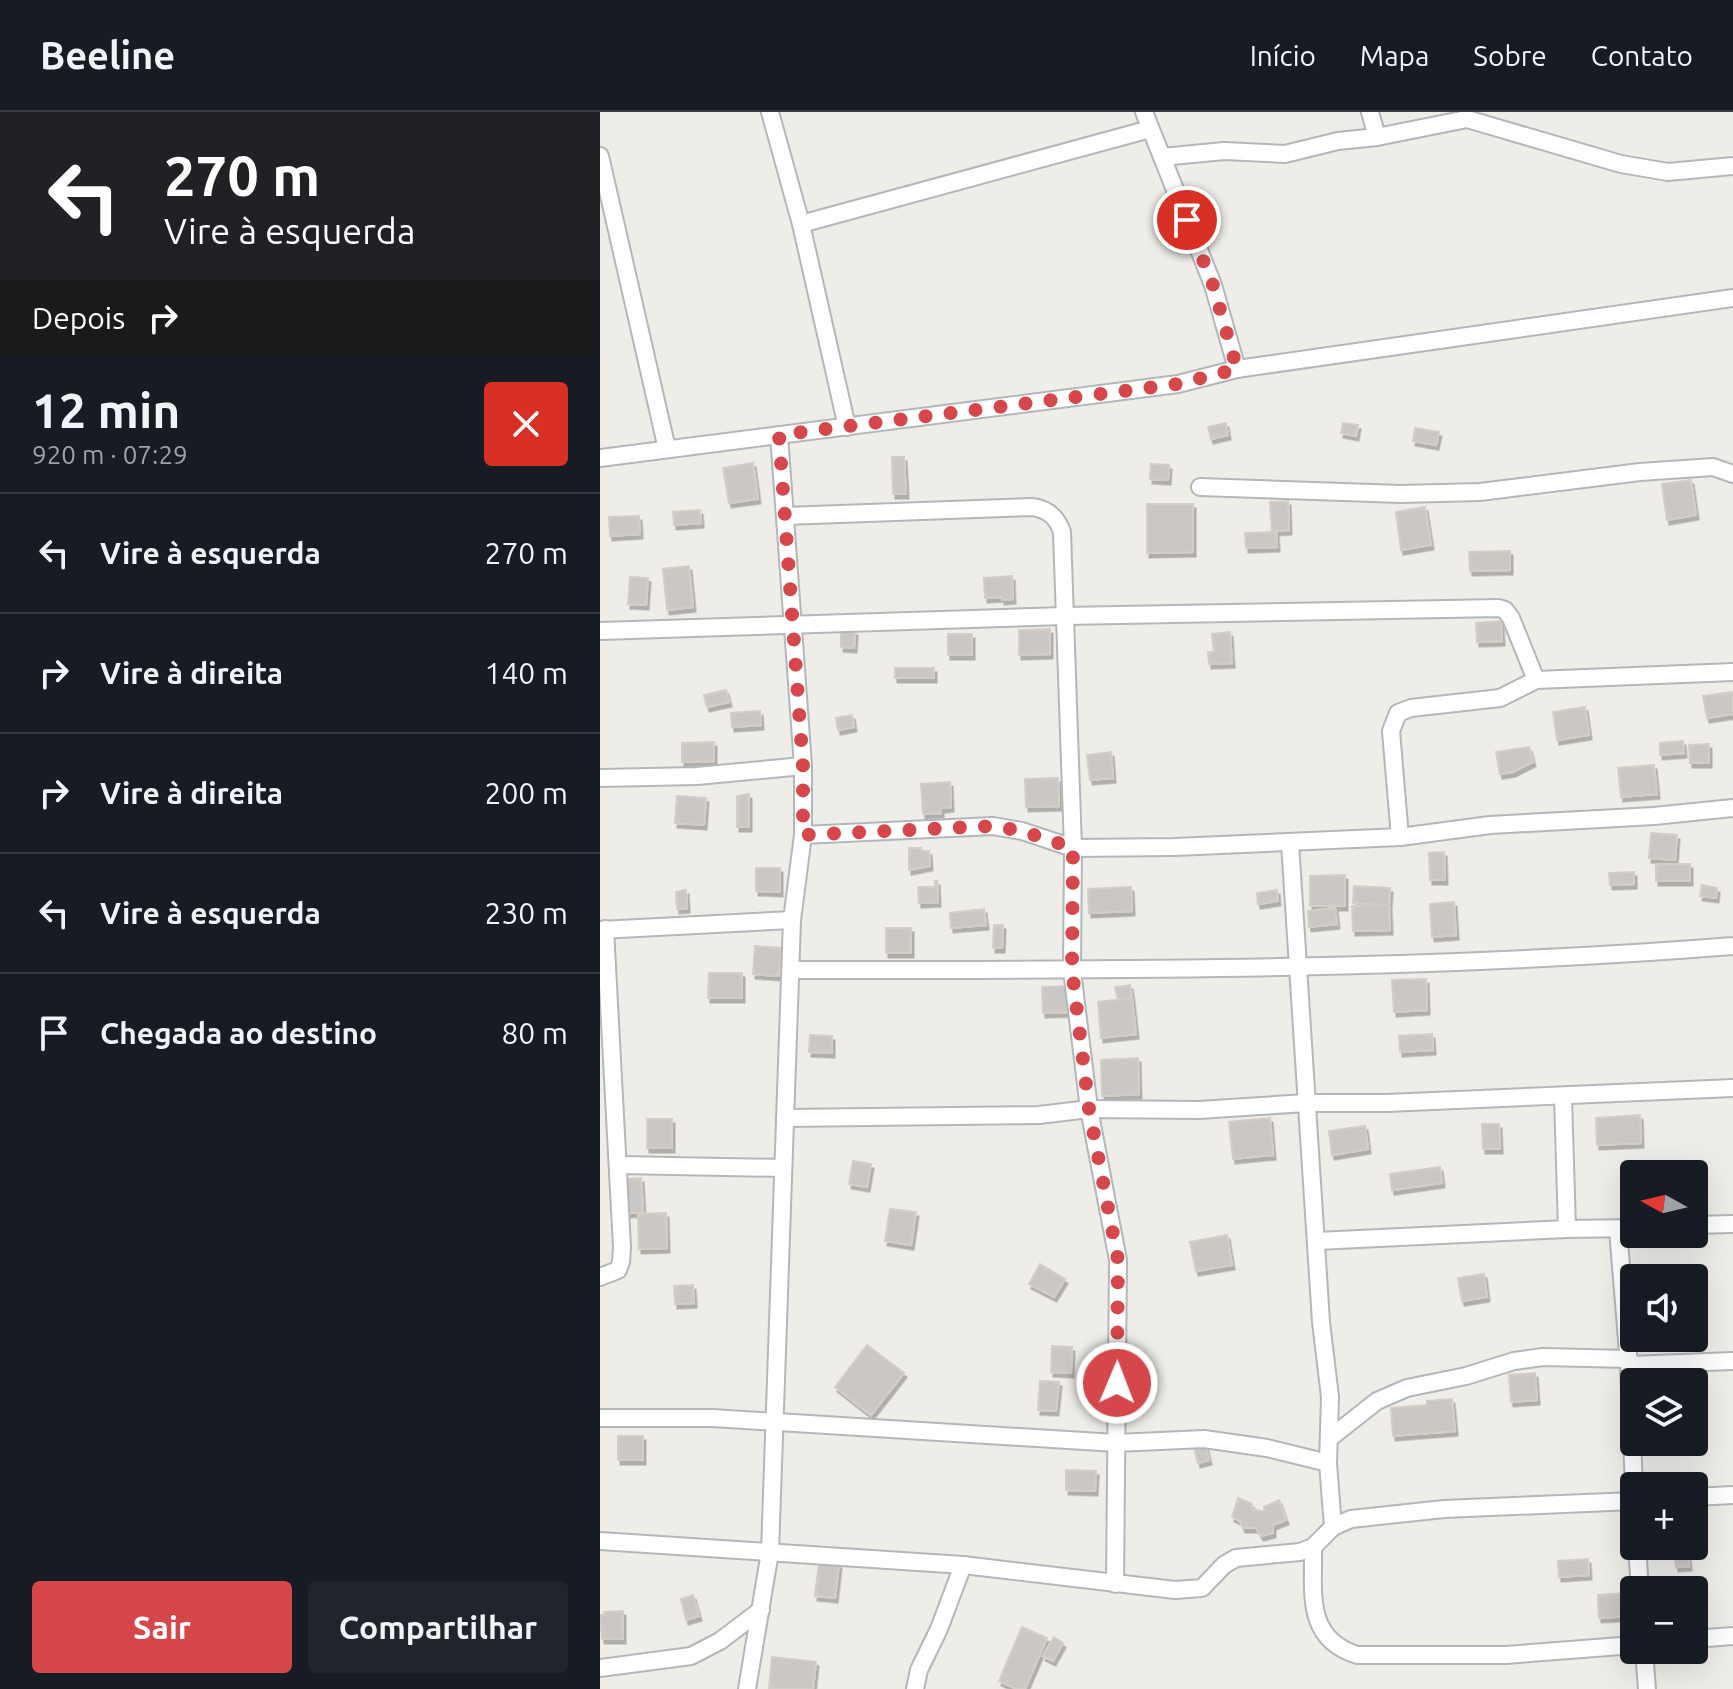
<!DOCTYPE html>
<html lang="pt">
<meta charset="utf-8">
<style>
:root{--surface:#171b24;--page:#20242c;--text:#f1f3f6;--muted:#9ea1a6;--line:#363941;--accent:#d5474a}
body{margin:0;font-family:Ubuntu,sans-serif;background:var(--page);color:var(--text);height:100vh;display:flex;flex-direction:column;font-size:30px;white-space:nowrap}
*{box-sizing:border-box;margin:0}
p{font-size:26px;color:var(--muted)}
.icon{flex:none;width:44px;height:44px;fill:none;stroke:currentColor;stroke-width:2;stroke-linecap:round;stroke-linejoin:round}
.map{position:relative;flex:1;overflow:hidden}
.side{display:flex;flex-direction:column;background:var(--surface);width:600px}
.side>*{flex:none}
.top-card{background:#202124;color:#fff;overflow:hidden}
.needle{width:52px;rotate:278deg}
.tools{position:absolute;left:1020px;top:1048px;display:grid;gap:16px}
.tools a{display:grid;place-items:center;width:88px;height:88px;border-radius:8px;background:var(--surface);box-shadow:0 8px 32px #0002;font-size:40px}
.pin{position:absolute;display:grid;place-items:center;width:68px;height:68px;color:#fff;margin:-34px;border:4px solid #fff;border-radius:50%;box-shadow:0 2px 8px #0007}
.me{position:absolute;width:88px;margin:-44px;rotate:1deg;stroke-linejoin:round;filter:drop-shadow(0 0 6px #0008)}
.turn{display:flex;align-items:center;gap:28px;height:168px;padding:0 32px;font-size:36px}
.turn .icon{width:104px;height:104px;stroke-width:2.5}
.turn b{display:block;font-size:56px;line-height:68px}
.then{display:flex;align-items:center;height:76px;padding:0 32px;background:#0003;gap:16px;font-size:30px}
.round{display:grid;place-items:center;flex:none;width:84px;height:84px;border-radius:8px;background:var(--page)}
.head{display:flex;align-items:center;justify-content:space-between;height:136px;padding:0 32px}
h1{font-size:48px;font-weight:700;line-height:60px}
.primary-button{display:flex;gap:16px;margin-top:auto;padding:16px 32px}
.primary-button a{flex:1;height:92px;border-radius:8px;background:var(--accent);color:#fff;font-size:32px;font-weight:700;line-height:92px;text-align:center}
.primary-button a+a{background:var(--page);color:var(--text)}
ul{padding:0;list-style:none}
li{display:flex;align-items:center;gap:24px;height:120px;padding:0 32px;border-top:2px solid var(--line)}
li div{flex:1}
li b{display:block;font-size:30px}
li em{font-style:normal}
header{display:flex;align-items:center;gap:48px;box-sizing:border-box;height:112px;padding:0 40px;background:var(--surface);border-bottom:2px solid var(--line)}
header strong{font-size:38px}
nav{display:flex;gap:44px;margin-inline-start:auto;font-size:28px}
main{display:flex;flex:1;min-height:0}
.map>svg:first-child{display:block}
.building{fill:#cbc7c4;stroke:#d3cec6;stroke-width:2;filter:url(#shadow)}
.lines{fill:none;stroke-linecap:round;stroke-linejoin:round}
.street-casing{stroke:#b4b7ba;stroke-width:20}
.street{stroke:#fff;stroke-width:16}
.route{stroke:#d5474a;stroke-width:14;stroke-dasharray:0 25.2}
</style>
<header>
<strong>Beeline</strong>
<nav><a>Início</a><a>Mapa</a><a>Sobre</a><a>Contato</a></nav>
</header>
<main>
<section class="side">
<div class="top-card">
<div class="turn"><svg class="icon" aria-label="left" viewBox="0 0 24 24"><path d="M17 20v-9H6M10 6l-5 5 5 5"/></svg><div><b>270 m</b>Vire à esquerda</div></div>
<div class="then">Depois<svg class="icon" aria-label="right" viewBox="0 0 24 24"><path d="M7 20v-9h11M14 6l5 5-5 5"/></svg></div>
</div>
<div class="head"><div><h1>12 min</h1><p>920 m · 07:29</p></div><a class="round" style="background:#d93025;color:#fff"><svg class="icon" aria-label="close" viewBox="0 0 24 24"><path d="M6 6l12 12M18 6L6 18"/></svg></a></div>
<ul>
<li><svg class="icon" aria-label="left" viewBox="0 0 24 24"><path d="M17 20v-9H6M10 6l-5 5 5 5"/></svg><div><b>Vire à esquerda</b></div><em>270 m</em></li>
<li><svg class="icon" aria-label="right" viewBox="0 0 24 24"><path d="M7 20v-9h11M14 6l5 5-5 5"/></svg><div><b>Vire à direita</b></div><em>140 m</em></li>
<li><svg class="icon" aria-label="right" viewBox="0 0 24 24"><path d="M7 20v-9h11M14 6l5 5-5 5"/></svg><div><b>Vire à direita</b></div><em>200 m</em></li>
<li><svg class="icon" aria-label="left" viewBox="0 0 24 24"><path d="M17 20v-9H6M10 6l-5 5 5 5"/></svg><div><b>Vire à esquerda</b></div><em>230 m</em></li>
<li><svg class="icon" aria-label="arrive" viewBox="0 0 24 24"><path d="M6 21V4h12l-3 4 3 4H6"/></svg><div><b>Chegada ao destino</b></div><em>80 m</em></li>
</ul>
<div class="primary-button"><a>Sair</a><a>Compartilhar</a></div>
</section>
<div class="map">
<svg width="1133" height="1577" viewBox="0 0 1133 1577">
<defs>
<filter id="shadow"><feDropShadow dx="2.5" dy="4.5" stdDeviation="0" flood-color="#0004"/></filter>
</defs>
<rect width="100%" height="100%" fill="#efede7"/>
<g class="building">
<polygon points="626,311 628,323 611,327 608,315"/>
<polygon points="743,311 758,313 756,324 741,321"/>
<polygon points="815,316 839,320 836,333 813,329"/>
<polygon points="292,345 304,345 306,382 293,382"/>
<polygon points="153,351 158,387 129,391 123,356"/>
<polygon points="551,352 569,353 568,368 550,367"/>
<polygon points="1091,368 1096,403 1067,408 1062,372"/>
<polygon points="688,389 689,418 672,419 670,390"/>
<polygon points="547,392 593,392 593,440 547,441"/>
<polygon points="825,395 831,433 801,438 796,400"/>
<polygon points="100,398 101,411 74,413 73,400"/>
<polygon points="39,404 40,422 10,424 9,405"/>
<polygon points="676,420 677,435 646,436 645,421"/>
<polygon points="910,439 910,458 870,459 869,440"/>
<polygon points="89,454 93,495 67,498 63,457"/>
<polygon points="412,464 413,487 402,488 402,485 385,486 384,466"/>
<polygon points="30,465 48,466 46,493 28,492"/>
<polygon points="901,509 902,529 877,530 876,511"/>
<polygon points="450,517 450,542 419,543 419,518"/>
<polygon points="241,519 255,519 254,536 241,535"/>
<polygon points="630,520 632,551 609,552 608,540 614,540 612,522"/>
<rect x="348" y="522" width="24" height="21"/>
<rect x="295" y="556" width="39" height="10"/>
<polygon points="126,578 129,590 107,595 104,583"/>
<polygon points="1133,580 1133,602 1107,606 1103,584"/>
<polygon points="985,595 989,623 957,628 953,600"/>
<polygon points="160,599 161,613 132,615 131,601"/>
<polygon points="252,603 254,615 238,618 236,606"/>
<polygon points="1083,629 1084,641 1060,643 1060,631"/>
<polygon points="114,630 114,649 82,650 82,631"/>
<polygon points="1109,632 1109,651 1090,651 1089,633"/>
<polygon points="929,635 933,650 913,660 900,662 896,640"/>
<polygon points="511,640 513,666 490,668 487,643"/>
<polygon points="1054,653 1057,682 1021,685 1018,656"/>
<polygon points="458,666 459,694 426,695 425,667"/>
<polygon points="350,670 351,695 341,696 341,701 323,702 321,672"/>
<polygon points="149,682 149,715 137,715 137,684"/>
<polygon points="77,684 106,686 104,713 75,711"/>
<polygon points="1051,721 1077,723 1075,748 1049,746"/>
<polygon points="309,736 321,736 321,739 329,739 330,754 309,758"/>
<polygon points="844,740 845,768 830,768 829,741"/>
<rect x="1056" y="752" width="34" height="17"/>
<polygon points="156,756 180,756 180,780 156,779"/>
<polygon points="1034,760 1034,772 1010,773 1009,761"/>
<polygon points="745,763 745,794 710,794 710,764"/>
<polygon points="335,769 337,769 338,790 319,791 318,775 335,775"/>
<polygon points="1102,773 1117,776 1116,786 1100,784"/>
<polygon points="754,774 790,776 789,793 753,791"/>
<polygon points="531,775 532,799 489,801 488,777"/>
<polygon points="86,778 87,796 77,797 76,780"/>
<polygon points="677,778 678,789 658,792 657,781"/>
<polygon points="854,790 856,823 832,825 830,792"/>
<polygon points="789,793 790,818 753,819 752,794"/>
<polygon points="735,796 737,812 709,815 708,799"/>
<polygon points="384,797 386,813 351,816 350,801"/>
<polygon points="394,813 403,813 402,836 393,836"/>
<rect x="286" y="816" width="25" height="25"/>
<polygon points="155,834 181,836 179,864 153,862"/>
<polygon points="109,861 142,861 142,886 108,886"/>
<polygon points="826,867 827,898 794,900 792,868"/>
<polygon points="530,873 532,886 518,888 515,875"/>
<polygon points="471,874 472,900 443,901 442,875"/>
<polygon points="532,886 536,922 501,926 498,890"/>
<polygon points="832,922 833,938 800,940 799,924"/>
<polygon points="210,923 232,924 232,941 209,940"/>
<polygon points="538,946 539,982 502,984 501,948"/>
<polygon points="1040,1003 1041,1031 997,1033 996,1006"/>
<polygon points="670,1006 673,1043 633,1047 629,1010"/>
<rect x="47" y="1007" width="25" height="29"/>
<polygon points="882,1012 899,1012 900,1037 883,1037"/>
<polygon points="765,1014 768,1037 732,1043 729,1019"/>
<polygon points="253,1049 271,1052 267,1075 249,1072"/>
<polygon points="840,1055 842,1071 792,1078 790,1062"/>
<polygon points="41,1066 43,1100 27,1101 25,1067"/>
<polygon points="290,1097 316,1100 311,1133 285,1129"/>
<polygon points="66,1101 67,1136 39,1137 38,1102"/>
<polygon points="627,1123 632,1153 596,1159 590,1130"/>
<polygon points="440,1152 465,1167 454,1185 429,1172"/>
<polygon points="884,1162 887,1185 862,1189 858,1166"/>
<polygon points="93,1173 94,1191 75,1192 74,1174"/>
<polygon points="267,1233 304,1261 271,1303 235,1275"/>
<polygon points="452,1234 472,1235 471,1261 451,1260"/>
<polygon points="935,1261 937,1288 911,1290 909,1263"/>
<polygon points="440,1269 459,1270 456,1299 438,1298"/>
<polygon points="852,1287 855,1319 793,1324 791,1296 827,1293 827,1289"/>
<rect x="18" y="1324" width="25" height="24"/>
<polygon points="605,1332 609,1348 598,1351 594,1335"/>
<polygon points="466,1358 496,1359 495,1379 466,1378"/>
<polygon points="638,1386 652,1392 652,1397 664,1400 664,1395 679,1388 686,1408 673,1413 673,1421 661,1424 656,1416 643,1416 640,1409 632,1405"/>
<polygon points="1073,1434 1087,1434 1089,1454 1076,1455"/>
<polygon points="988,1447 989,1463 959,1465 958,1449"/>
<polygon points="219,1450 239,1452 235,1486 215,1484"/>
<polygon points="1029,1481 1031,1504 999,1506 998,1483"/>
<polygon points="93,1483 99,1504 86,1508 81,1487"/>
<polygon points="23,1499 23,1527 2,1527 0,1503 4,1503 4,1500"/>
<polygon points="422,1515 447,1526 425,1577 417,1577 399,1569"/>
<polygon points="454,1525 463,1531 453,1549 443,1544"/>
<polygon points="172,1545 216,1550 213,1577 169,1576"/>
</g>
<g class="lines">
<g class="street-casing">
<g id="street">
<polyline points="170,0 201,112 247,315"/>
<polyline points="544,0 562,45 624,39 685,42 738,29 777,25 867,7 1021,52 1068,60 1133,54"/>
<polyline points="770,0 777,25"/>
<polyline points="0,44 67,337"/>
<polyline points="562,45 613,173 637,257"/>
<polyline points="201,112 550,17"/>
<polyline points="0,346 578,272 637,257 1133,186"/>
<polyline points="600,375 801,382 880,380 1040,360 1113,355 1133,362"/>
<path d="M 185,404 L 432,395 C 448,397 457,405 462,420 L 473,736 L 472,858 L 489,997 L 518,1148 L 515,1472"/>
<polyline points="0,519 464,504 899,496 905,498 911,506 936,568"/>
<polyline points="0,666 97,664 203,654"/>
<polyline points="203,723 393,714 422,719 473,736 575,735 800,725 890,713 1054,704 1133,696"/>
<polyline points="800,725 791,619 798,601 811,596 900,586 936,568 1133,560"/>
<polyline points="690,731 721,1210 730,1285 728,1351 733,1415"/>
<polyline points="0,818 192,808"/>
<path d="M 191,858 C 505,858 820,859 1133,834"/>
<polyline points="963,985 967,1117 1034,1116"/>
<polyline points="185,1006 439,1003 489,997 599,998 706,991 787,991 1133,976"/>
<polyline points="19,1053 183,1056"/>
<polyline points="1094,1113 1133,1112"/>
<polyline points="1018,1117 1029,1253 1034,1375"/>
<polyline points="717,1129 967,1117"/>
<polyline points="0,1165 18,1158 21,1150 22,1135 5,817"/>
<polyline points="1029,1253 1133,1249"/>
<polyline points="0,1306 112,1306 516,1331 604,1327 667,1336 728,1351"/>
<polyline points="730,1326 777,1289 807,1276 866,1264 914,1249 943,1245 1029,1247"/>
<polyline points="1094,1385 1133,1383"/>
<polyline points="0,1429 363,1453 575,1478 602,1476 624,1453 636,1446 700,1440 713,1435 733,1415 751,1407 844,1397 1034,1389"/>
<polyline points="1037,1434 1040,1478"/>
<path d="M 713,1435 C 714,1480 704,1526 757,1543 L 906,1543 L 1034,1533"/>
<polyline points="1094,1527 1133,1524"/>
<polyline points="1044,1538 1047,1577"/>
<polyline points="0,1556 91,1544 120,1529 161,1498"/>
<polyline points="147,1577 170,1440 192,808 203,723 203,654 179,323"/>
<polyline points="315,1577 319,1558 339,1517 363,1453"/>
</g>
</g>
<use href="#street" class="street"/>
</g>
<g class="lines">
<polyline class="route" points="517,1271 518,1148 489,997 472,858 473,736 422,719 393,714 203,723 203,654 179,323 578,272 637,257 613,173 587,108"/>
</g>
</svg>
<div class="tools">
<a><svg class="needle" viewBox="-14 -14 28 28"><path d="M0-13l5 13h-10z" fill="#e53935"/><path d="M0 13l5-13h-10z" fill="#9ea1a6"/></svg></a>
<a><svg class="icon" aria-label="sound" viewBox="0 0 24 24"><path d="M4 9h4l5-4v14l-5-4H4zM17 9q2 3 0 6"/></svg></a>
<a><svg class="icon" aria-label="layers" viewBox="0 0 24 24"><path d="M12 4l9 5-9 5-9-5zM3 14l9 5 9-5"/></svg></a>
<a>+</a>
<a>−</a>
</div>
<div class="pin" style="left:587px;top:108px;background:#d93025"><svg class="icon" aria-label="arrive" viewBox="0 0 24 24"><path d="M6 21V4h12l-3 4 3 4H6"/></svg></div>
<svg class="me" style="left:517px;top:1271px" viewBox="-20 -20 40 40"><circle r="17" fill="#d5474a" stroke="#fff" stroke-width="3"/><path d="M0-11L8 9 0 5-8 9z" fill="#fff"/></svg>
</div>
</main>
